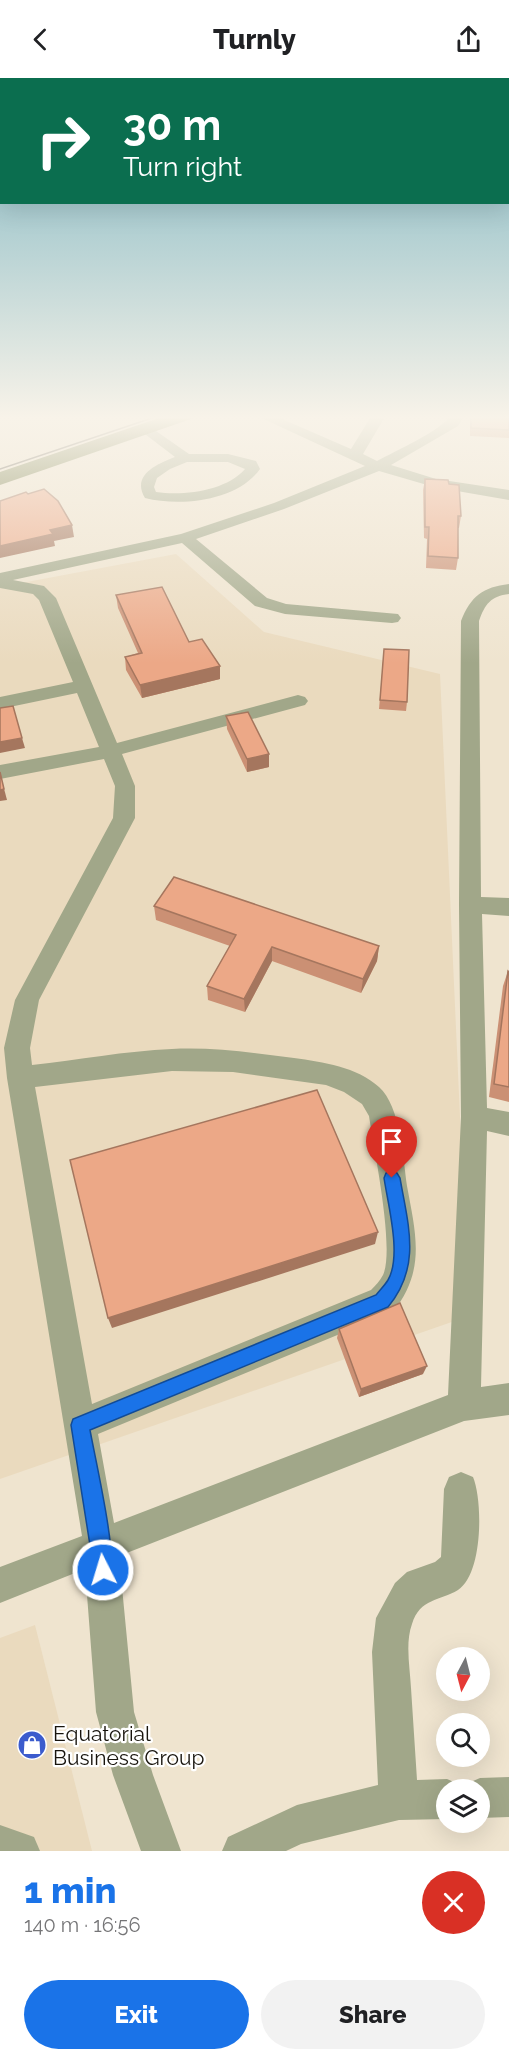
<!DOCTYPE html>
<meta charset="utf-8">
<style>
:root{--surface:#fff;--page:#f2f2f2;--text:#202124;--muted:#757577;--accent:#1a73e8}
body{margin:0;font-family:Raleway,sans-serif;background:var(--page);color:var(--text);height:100vh;display:flex;flex-direction:column;font-size:22px;white-space:nowrap}
*{box-sizing:border-box;margin:0}
p{font-size:20px;color:var(--muted)}
.icon{flex:none;width:33px;height:33px;fill:none;stroke:currentColor;stroke-width:2;stroke-linecap:round;stroke-linejoin:round}
.map{position:relative;height:1773px;overflow:hidden}
.panel{display:flex;flex-direction:column;background:var(--surface);flex:1}
.panel>*{flex:none}
.hud{position:absolute;left:0px;top:0px;width:510px;height:126px;box-shadow:0 6px 24px #0002;background:#0b6e4f;color:#fff;overflow:hidden}
.needle{width:39px;rotate:187deg}
.tools{position:absolute;left:436px;top:1569px;display:grid;gap:12px}
.tools a{display:grid;place-items:center;width:54px;height:54px;border-radius:50%;background:var(--surface);box-shadow:0 6px 24px #0002;font-size:30px}
.pin{position:absolute;display:grid;place-items:center;width:51px;height:51px;color:#fff;margin:-62px -26px;border-radius:50% 50% 50% 0;rotate:-45deg;box-shadow:0 0 6px #0007}
.pin .icon{rotate:45deg}
.me{position:absolute;width:66px;margin:-33px;rotate:355deg;stroke-linejoin:round;filter:drop-shadow(0 0 4px #0008)}
.turn{display:flex;align-items:center;gap:21px;height:126px;padding:0 24px;font-size:27px}
.turn .icon{width:78px;height:78px;stroke-width:2.5}
.turn b{display:block;font-size:42px;line-height:51px}
.round{display:grid;place-items:center;flex:none;width:63px;height:63px;border-radius:32px;background:var(--page)}
.head{display:flex;align-items:center;justify-content:space-between;height:102px;padding:0 24px}
h1{font-size:36px;font-weight:800;line-height:45px;color:var(--accent)}
.primary-button{display:flex;gap:12px;margin-top:auto;padding:12px 24px}
.primary-button a{flex:1;height:69px;border-radius:36px;background:var(--accent);color:#fff;font-size:24px;font-weight:800;line-height:69px;text-align:center}
.primary-button a+a{background:var(--page);color:var(--text)}
header{display:flex;justify-content:space-between;align-items:center;height:78px;padding:0 24px;background:var(--surface);font-size:27px;font-weight:800}
.map>svg:first-child{display:block}
.built{fill:#eadabe}
.lines{fill:none;stroke-linecap:round;stroke-linejoin:round}
.minor{fill:#a1a789;fill-rule:evenodd}
.major{fill:#69723a;fill-rule:evenodd}
.tram{stroke:#544e43;stroke-width:1.5}
.wall{fill:#cb9074}
.shaded-wall{fill:#a5765e}
.building{fill:#eca887;stroke:#a5765e;stroke-width:1.5}
.route{fill:#1a73e8;stroke:#114b97;stroke-width:1.5}
.labels{text-anchor:middle;dominant-baseline:central;stroke-width:4.5;stroke-linejoin:round;paint-order:stroke}
.near-poi-label{font-size:21px;fill:#18140d;stroke:#fff;text-anchor:start}
</style>
<header><svg class="icon" aria-label="back" viewBox="0 0 24 24"><path d="M15 5l-7 7 7 7"/></svg>Turnly<svg class="icon" aria-label="share" viewBox="0 0 24 24"><path d="M12 15V3M7 8l5-5 5 5M5 13v7h14v-7"/></svg></header>
<div class="map">
<svg width="509" height="1773" viewBox="0 0 509 1773">
<rect width="100%" height="100%" fill="#efe4cf"/>
<g class="built">
<polygon points="176,476 264,554 440,596 469,1238 0,1401 0,509"/>
<polygon points="35,1547 92,1773 0,1773 0,1560"/>
</g>
<g class="lines">
<g class="minor">
<path d="M 255,337 L 273,337 L 351,371 L 372,337 L 386,337 L 363,376 L 377,383 C 395,373 441,353 451,337 L 465,337 L 458,348 L 391,387 L 436,401 L 509,412 L 509,422 L 434,409 L 379,393 L 284,431 L 196,461 L 267,520 L 286,526 L 398,536 L 401,540 L 398,544 L 392,545 L 285,536 L 255,528 L 182,465 L 13,502 L 44,508 L 56,520 L 117,665 L 298,617 L 305,619 L 308,623 L 305,627 L 122,676 L 135,708 L 135,740 L 39,922 L 30,970 L 32,987 C 78,982 125,973 172,971 C 213,969 254,975 294,980 C 323,984 357,989 379,1009 C 401,1029 403,1080 407,1108 C 416,1157 426,1192 393,1234 L 98,1356 L 114,1445 L 448,1317 L 461,1039 L 459,827 L 461,543 C 471,518 483,509 509,506 L 509,516 C 491,518 485,526 479,543 L 481,819 L 509,820 L 509,838 L 482,836 L 487,1030 L 509,1034 L 509,1058 L 487,1053 L 481,1309 L 509,1305 L 509,1337 L 464,1343 L 119,1478 L 134,1634 L 153,1697 L 181,1773 L 141,1773 L 113,1697 L 96,1634 L 85,1491 L 0,1525 L 0,1489 L 82,1458 L 7,1000 L 4,970 L 15,922 L 113,740 L 115,708 L 104,681 L 0,701 L 0,687 L 99,669 L 77,615 L 0,631 L 0,619 L 73,604 L 39,522 L 33,516 L 0,510 L 0,495 L 181,456 L 274,425 L 365,388 ZM 172,993 L 233,994 L 326,1007 L 344,1014 L 362,1026 L 369,1038 C 374,1072 395,1171 383,1197 C 380,1203 375,1208 371,1212 L 92,1326 L 35,1009 Z"/>
<path d="M 146,346 L 189,376 L 228,376 L 256,383 L 260,391 C 237,423 181,429 145,420 C 131,397 157,386 175,379 L 141,353 L 139,350 ZM 187,384 L 228,384 L 245,391 C 226,413 184,418 156,414 L 154,409 L 157,400 L 170,391 Z"/>
<path d="M 461,1394 L 473,1399 C 483,1423 483,1496 458,1512 C 440,1523 420,1520 412,1546 C 405,1565 410,1590 411,1610 C 413,1641 415,1671 417,1702 L 447,1701 L 461,1707 L 463,1712 L 447,1712 L 447,1741 L 399,1742 L 301,1766 L 286,1773 L 222,1773 L 228,1759 L 297,1727 L 378,1707 L 372,1574 L 376,1540 L 395,1505 L 407,1494 L 435,1484 L 441,1479 L 444,1411 L 449,1399 Z"/>
<polygon points="509,1699 509,1739 480,1740 480,1712 464,1712 466,1706 480,1700"/>
<polygon points="0,1747 34,1759 40,1773 0,1773"/>
</g>
<polygon class="major" points="168,337 194,337 191,341 0,407 0,394"/>
<polyline class="tram" points="0,391 161,337"/>
</g>
<g class="wall">
<polygon points="470,337 509,337 509,360 470,358"/>
<polygon points="425,401 449,406 461,438 459,450 458,450 458,480 456,492 426,490 427,461 424,460 423,412"/>
<polygon points="116,517 189,564 220,601 142,620 126,592 125,579 138,575 118,530"/>
<polygon points="384,571 407,624 406,633 379,631"/>
<polygon points="226,638 269,689 247,694 227,651"/>
<polygon points="154,828 379,868 377,883 361,915 272,883 245,934 208,922 207,908 230,868 156,842"/>
<polygon points="508,893 509,894 509,1024 489,1019 503,908"/>
<polygon points="339,1251 423,1296 359,1319 337,1260"/>
</g>
<g class="shaded-wall">
<polygon points="72,447 74,459 54,463 55,468 0,480 0,468 50,452"/>
<polygon points="220,588 220,601 142,620 140,607"/>
<polygon points="22,660 25,670 0,675 0,664"/>
<polygon points="269,676 269,689 247,694 247,681"/>
<polygon points="2,703 7,722 0,723 0,712"/>
<polygon points="379,868 377,883 361,915 363,901"/>
<polygon points="272,869 272,883 245,934 244,921"/>
<polygon points="378,1154 375,1166 112,1250 108,1240"/>
<polygon points="427,1288 423,1296 359,1319 361,1311"/>
</g>
<g class="building">
<polygon points="471,337 509,337 509,352 471,350"/>
<polygon points="425,401 448,402 449,406 459,407 461,438 458,438 458,480 428,478 429,449 425,449"/>
<polygon points="44,411 58,423 72,447 50,452 53,456 0,468 0,423 26,414 28,416"/>
<polygon points="162,509 189,564 202,561 220,588 140,607 125,579 142,575 116,517"/>
<polygon points="384,571 409,572 407,624 380,622"/>
<polygon points="13,628 22,660 0,664 0,630"/>
<polygon points="248,634 269,676 247,681 226,638"/>
<polygon points="0,694 4,711 0,712"/>
<polygon points="174,799 379,868 363,901 272,869 244,921 207,908 236,857 154,828"/>
<polygon points="508,893 509,894 509,1009 494,1006"/>
<polygon points="317,1012 378,1154 108,1240 70,1082"/>
<polygon points="400,1225 427,1288 361,1311 339,1251"/>
</g>
<linearGradient id="sky" x2="0" y2="1"><stop stop-color="#79b3c0"/><stop offset="0.58" stop-color="#f8f3e9"/><stop offset="1" stop-color="#f8f3e9" stop-opacity="0"/></linearGradient>
<rect width="509" height="585" fill="url(#sky)"/>
<path class="route" d="M 392,1092 L 397,1095 L 400,1100 C 408,1147 422,1188 388,1229 L 90,1352 C 95,1380 118,1479 110,1499 L 103,1502 L 95,1499 L 71,1347 L 73,1341 L 376,1217 C 380,1212 385,1207 388,1202 C 402,1178 388,1127 384,1100 L 386,1095 Z"/>
<defs>
<g id="shop-disc" transform="scale(1.5)"><circle r="9.5" fill="#3b5bcd" stroke="#fff"/><path d="M-5-2.5h2.3a2.7 3.5 0 0 1 5.4 0H5L5.5 6h-11ZM-1.5-2.5h3a1.5 2.3 0 0 0-3 0Z" fill="#fff"/></g>
</defs>
<g fill-rule="evenodd">
<use href="#shop-disc" x="32" y="1667"/>
</g>
<g class="labels">
<g class="near-poi-label">
<text x="53" y="1655">Equatorial<tspan x="53" dy="24">Business Group</tspan></text>
</g>
</g>
</svg>
<div class="tools">
<a><svg class="needle" viewBox="-14 -14 28 28"><path d="M0-13l5 13h-10z" fill="#e53935"/><path d="M0 13l5-13h-10z" fill="#757577"/></svg></a>
<a><svg class="icon" aria-label="search" viewBox="0 0 24 24"><circle cx="10" cy="10" r="6"/><path d="M15 15l6 6"/></svg></a>
<a><svg class="icon" aria-label="layers" viewBox="0 0 24 24"><path d="M12 4l9 5-9 5-9-5zM3 14l9 5 9-5"/></svg></a>
</div>
<div class="pin" style="left:392px;top:1100px;background:#d93025"><svg class="icon" aria-label="arrive" viewBox="0 0 24 24"><path d="M6 21V4h12l-3 4 3 4H6"/></svg></div>
<svg class="me" style="left:103px;top:1492px" viewBox="-20 -20 40 40"><circle r="17" fill="#1a73e8" stroke="#fff" stroke-width="3"/><path d="M0-11L8 9 0 5-8 9z" fill="#fff"/></svg>
<div class="hud">
<div class="turn"><svg class="icon" aria-label="right" viewBox="0 0 24 24"><path d="M7 20v-9h11M14 6l5 5-5 5"/></svg><div><b>30 m</b>Turn right</div></div>
</div>
</div>
<section class="panel">
<div class="head"><div><h1>1 min</h1><p>140 m · 16:56</p></div><a class="round" style="background:#d93025;color:#fff"><svg class="icon" aria-label="close" viewBox="0 0 24 24"><path d="M6 6l12 12M18 6L6 18"/></svg></a></div>
<div class="primary-button"><a>Exit</a><a>Share</a></div>
</section>
